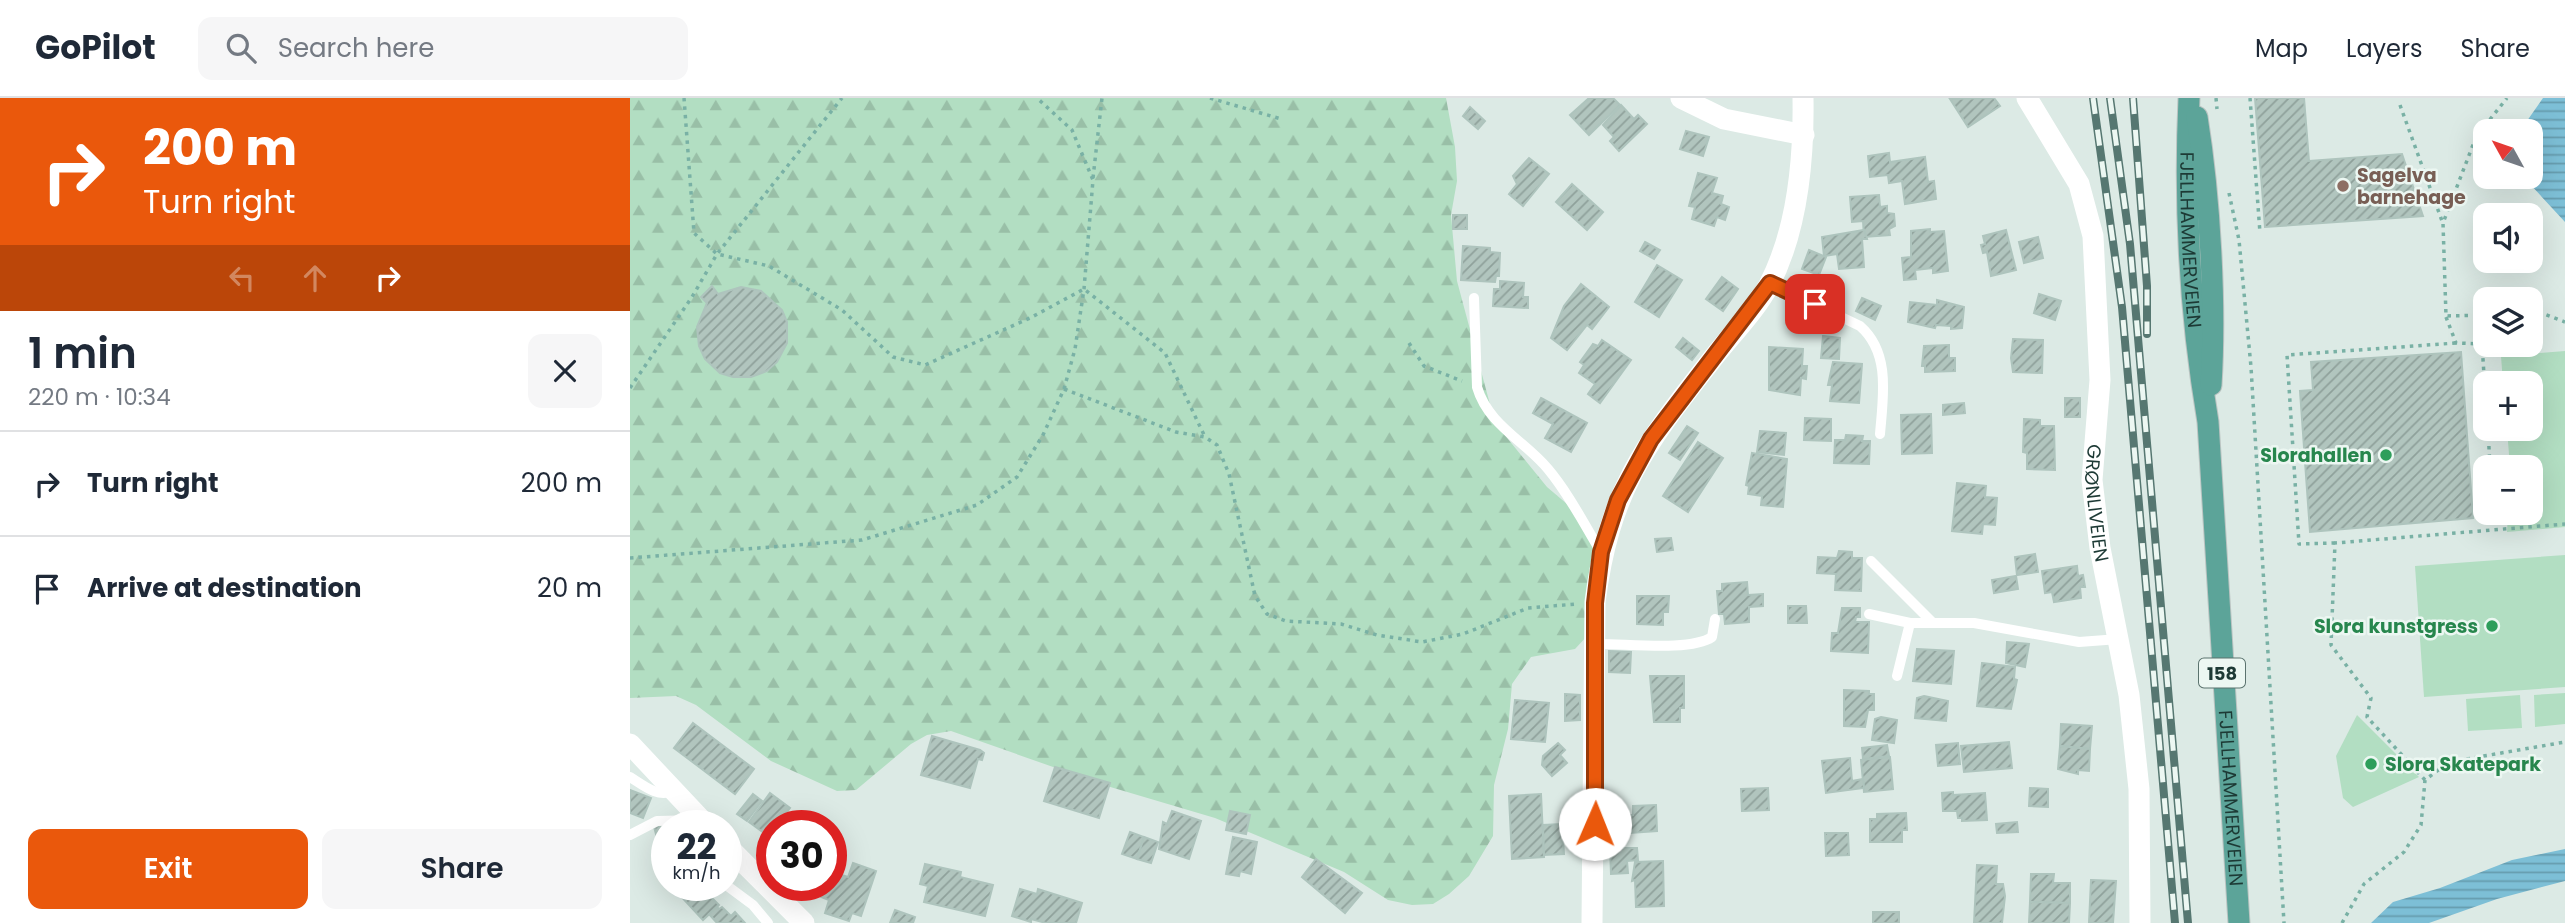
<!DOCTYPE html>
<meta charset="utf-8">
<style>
:root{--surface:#fff;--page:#f6f6f7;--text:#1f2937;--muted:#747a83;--line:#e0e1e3;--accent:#ea580c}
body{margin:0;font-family:Poppins,sans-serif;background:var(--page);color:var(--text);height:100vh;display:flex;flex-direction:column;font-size:26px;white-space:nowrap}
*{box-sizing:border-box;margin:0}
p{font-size:23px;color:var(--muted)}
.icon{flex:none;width:38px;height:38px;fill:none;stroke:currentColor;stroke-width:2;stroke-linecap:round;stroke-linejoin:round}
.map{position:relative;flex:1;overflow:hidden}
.panel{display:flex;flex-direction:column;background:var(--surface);width:630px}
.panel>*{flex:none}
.guide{background:#ea580c;color:#fff;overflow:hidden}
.needle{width:46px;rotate:310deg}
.controls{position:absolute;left:1843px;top:21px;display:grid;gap:14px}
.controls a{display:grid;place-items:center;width:70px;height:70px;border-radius:14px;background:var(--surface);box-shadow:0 7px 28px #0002;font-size:35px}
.speed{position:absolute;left:21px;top:712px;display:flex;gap:14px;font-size:35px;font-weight:700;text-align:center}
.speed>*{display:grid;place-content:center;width:91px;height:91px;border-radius:50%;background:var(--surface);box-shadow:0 7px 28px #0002;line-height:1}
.speed small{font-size:18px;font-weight:400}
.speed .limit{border:10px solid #d22;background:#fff;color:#111}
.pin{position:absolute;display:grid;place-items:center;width:60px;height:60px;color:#fff;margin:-30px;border-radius:14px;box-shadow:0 4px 10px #0006}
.me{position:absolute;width:77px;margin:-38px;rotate:1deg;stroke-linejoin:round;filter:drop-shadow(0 0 5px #0008)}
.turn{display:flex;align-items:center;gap:24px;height:147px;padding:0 28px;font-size:32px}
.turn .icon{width:91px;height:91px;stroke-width:2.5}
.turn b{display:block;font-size:49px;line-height:60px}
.lanes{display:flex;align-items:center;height:66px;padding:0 28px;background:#0003;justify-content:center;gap:35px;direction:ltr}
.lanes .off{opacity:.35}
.round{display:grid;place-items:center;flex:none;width:74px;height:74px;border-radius:14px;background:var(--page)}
.head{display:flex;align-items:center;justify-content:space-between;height:119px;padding:0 28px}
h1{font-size:42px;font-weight:600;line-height:52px}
.button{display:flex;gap:14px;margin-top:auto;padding:14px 28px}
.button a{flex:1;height:80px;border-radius:14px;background:var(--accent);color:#fff;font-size:28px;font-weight:600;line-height:80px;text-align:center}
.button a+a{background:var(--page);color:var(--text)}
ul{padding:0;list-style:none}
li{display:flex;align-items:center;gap:21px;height:105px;padding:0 28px;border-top:2px solid var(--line)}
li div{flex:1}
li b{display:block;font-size:26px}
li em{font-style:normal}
header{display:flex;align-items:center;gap:42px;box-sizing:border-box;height:98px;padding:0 35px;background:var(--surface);border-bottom:2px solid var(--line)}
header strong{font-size:33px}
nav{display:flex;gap:38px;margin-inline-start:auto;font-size:24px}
.search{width:490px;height:63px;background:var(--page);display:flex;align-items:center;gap:18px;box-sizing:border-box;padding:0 24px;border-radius:14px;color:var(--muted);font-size:26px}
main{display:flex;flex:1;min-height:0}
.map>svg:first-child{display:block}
.forest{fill:url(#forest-firs)}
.park{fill:#b2dec2}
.water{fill:url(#water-rules)}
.building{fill:url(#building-hatch);stroke:#aec4bd;stroke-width:2}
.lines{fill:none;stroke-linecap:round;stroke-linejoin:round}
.primary-casing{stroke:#bbc4c2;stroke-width:23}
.path{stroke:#79b1a5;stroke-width:3.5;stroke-dasharray:3.5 5;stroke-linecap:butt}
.service{stroke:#fff;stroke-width:10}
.minor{stroke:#fff;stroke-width:21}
.primary{stroke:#5ca499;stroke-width:21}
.rail-casing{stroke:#567771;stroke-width:8}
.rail{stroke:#ecf7f2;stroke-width:5;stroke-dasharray:16;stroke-linecap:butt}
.route-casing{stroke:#983908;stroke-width:18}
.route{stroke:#ea580c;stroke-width:12}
.education-dot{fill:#8d6e63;stroke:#ecf7f2;stroke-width:2.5}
.leisure-dot{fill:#2e9e5b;stroke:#ecf7f2;stroke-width:2.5}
.labels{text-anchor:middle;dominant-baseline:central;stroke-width:5;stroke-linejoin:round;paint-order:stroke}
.shield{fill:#ecf7f2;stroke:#5b736e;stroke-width:2}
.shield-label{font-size:18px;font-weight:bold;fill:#1d3a35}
.education-label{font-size:19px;font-weight:bold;fill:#785e54;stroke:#ecf7f2;text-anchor:start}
.street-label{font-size:19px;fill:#1d3a35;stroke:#ecf7f2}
.leisure-label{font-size:19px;font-weight:bold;fill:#27864d;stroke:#ecf7f2;text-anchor:end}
</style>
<header>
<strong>GoPilot</strong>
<div class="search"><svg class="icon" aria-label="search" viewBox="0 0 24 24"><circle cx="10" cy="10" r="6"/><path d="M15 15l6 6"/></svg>Search here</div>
<nav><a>Map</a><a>Layers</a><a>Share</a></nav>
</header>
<main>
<section class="panel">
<div class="guide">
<div class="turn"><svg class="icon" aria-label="right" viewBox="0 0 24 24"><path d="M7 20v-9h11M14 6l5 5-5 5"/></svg><div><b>200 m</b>Turn right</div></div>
<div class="lanes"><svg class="icon off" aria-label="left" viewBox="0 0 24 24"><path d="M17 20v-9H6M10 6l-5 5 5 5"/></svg><svg class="icon off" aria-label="ahead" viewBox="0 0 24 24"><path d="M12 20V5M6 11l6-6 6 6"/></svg><svg class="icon" aria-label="right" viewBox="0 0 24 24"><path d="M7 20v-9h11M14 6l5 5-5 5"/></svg></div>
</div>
<div class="head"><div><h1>1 min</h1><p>220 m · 10:34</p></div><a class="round"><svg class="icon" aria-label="close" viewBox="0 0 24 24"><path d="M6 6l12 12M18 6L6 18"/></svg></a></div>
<ul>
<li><svg class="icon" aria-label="right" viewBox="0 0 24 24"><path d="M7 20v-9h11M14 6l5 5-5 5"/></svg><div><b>Turn right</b></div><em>200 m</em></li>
<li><svg class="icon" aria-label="arrive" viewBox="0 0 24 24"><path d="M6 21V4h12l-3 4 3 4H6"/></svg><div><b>Arrive at destination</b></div><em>20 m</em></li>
</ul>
<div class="button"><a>Exit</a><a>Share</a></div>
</section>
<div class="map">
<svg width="1935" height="825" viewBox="0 0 1935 825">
<defs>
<pattern id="forest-firs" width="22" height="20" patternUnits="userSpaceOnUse" patternTransform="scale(1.75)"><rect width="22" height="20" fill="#b2dec2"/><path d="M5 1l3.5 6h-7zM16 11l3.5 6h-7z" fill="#99bfa7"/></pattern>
<pattern id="water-rules" width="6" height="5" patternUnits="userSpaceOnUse" patternTransform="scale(1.75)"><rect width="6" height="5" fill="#7dbfd6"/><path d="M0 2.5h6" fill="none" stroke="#669cae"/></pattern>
<pattern id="building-hatch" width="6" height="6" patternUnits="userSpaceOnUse" patternTransform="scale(1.75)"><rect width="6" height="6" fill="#b1c5be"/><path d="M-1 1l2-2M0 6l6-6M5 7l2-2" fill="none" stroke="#8fa19b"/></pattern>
</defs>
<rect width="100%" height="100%" fill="#dceae5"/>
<polygon class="forest" points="0,0 816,0 825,49 827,83 821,117 827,183 865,325 917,389 937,406 967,445 958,537 945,551 901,559 882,586 878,631 864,687 863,738 839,778 819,796 803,806 782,807 758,802 714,774 585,720 477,688 321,633 297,637 281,646 226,692 207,693 141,663 66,607 46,598 0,600"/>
<g class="park">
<polygon points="1935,253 1935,429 1877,434 1878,415 1900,415 1900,369 1880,369 1877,331 1900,331 1900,285 1873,285 1871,258"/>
<polygon points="1935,457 1935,589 1794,599 1785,468"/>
<polygon points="1935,595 1935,626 1905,629 1904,597"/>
<polygon points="1890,597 1892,630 1838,633 1836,601"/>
<polygon points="1727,617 1789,679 1723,709 1713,700 1706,658"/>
</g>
<g class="water">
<polygon points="1913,0 1935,0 1935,124 1899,85 1900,33 1892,33 1892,30"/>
<polygon points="1935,751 1935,783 1867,801 1799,825 1741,825 1763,804 1810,790 1882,762"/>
</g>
<g class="building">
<polygon points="959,0 983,0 990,7 959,37 940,17"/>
<polygon points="1364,0 1370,8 1338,29 1320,1"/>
<polygon points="1625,0 1674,0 1679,63 1772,56 1793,118 1635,129"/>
<polygon points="991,7 1004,21 1008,17 1017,26 989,53 980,43 984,39 973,27"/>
<polygon points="840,9 855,23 848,31 833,18"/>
<polygon points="1056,33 1079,39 1073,58 1050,51"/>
<polygon points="1259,55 1260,64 1295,59 1298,84 1304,83 1306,101 1275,106 1272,83 1259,85 1258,77 1240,79 1238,58"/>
<polygon points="899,60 919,76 893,108 879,96 887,86 883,78"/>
<polygon points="1068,75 1087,80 1082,95 1093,98 1091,106 1099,109 1095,122 1087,119 1084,128 1062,121 1065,109 1059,108"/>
<polygon points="942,86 973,114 957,132 926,104"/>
<polygon points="1249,97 1250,109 1257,108 1257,115 1264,116 1265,128 1259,131 1260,137 1234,139 1233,123 1222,124 1220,99"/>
<rect x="823" y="117" width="14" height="14"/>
<polygon points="1300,131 1300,134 1314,133 1318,173 1303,175 1303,170 1285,172 1286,181 1274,182 1272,160 1281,159 1281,133"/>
<polygon points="1234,132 1237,141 1232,141 1234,169 1209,171 1207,156 1194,158 1192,139"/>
<polygon points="1376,132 1386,172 1361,178 1357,154 1353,155 1351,147 1355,146 1353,138"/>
<polygon points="1408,139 1413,160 1394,165 1389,144"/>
<polygon points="1015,144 1030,152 1024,161 1010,153"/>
<polygon points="833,148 860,150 860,154 870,155 869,178 866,178 865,184 831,182"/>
<polygon points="1179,152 1196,159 1189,177 1172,171"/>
<polygon points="1027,167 1052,182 1029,219 1005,204"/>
<polygon points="1092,179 1108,191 1093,213 1076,201"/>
<polygon points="870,183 894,185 893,199 898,199 898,210 863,208 864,191 870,191"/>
<polygon points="951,186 979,209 962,231 957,227 937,252 921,240 934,208"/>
<polygon points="82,188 88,196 111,189 131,193 152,212 157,224 157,245 147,264 137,273 121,279 103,279 90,275 75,261 69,248 67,229 77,205 71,199"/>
<polygon points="1409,196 1431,203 1425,222 1404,215"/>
<polygon points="1232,200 1251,208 1245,222 1226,213"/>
<polygon points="1307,202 1334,209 1332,230 1321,231 1321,228 1306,227 1305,230 1278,224 1280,204 1307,207"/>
<polygon points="1193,238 1210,240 1209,261 1191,260"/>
<polygon points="1053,240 1069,253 1062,262 1046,249"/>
<polygon points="1383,241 1413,242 1412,275 1383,274 1381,260"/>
<polygon points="972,242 1001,262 970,305 958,296 965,286 949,275 954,267 950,264 963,246 968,248"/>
<polygon points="1319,247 1319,260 1325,260 1325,273 1295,274 1295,268 1292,268 1294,248"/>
<polygon points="1139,249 1173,251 1172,268 1177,268 1176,281 1171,280 1170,297 1139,292"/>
<polygon points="1831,254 1843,420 1680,434 1670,293 1683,292 1681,264"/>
<polygon points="1203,264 1232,266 1229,305 1200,303 1202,287 1198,287"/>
<polygon points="911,300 957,325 941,354 915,340 923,326 903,315"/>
<rect x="1435" y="300" width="15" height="19"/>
<polygon points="1334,305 1335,315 1313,317 1313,307"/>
<polygon points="1301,316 1302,355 1272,356 1271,317"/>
<polygon points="1175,320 1201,321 1201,343 1174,342"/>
<polygon points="1394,321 1410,322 1410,328 1424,328 1425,372 1397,371 1397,355 1393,354"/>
<polygon points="1057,328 1068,335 1050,362 1039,355"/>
<polygon points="1130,333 1156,335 1154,357 1127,354"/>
<polygon points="1216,337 1233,338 1232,343 1240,343 1239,366 1204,365 1205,342 1215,342"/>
<polygon points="1068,344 1093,360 1058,414 1033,398"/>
<polygon points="1122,355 1157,361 1153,409 1131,407 1132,398 1118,396 1119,388 1116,387"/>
<polygon points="1327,385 1356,388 1355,399 1367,400 1365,427 1353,426 1352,436 1322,433"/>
<polygon points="1041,440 1043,452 1027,454 1025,441"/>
<polygon points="1209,453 1222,454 1222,460 1232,460 1231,493 1205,492 1206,476 1187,475 1188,459 1207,460"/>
<polygon points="1405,456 1408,474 1387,477 1385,459"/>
<polygon points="1447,468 1448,478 1453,477 1455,489 1450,489 1451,500 1424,504 1422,494 1415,495 1412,473"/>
<polygon points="1386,478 1388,491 1364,495 1362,482"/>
<polygon points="1117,484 1118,497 1133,496 1133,508 1119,509 1119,524 1095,526 1094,516 1089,516 1087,493 1092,493 1092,486"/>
<polygon points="1007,498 1039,498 1038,514 1033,514 1033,527 1007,526"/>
<polygon points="1158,508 1176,508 1177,525 1158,525"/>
<polygon points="1212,510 1230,510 1230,519 1226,519 1225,524 1239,524 1238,555 1201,553 1202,535 1208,535"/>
<polygon points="1377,544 1399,546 1395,569 1376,565"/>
<polygon points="1287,551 1324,553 1321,586 1283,583"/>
<polygon points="979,553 1001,554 1000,575 979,574"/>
<polygon points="1352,565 1385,569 1384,581 1387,582 1381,611 1347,608"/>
<polygon points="1020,578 1054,578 1054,610 1050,610 1050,624 1024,624"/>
<polygon points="1214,592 1239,593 1239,596 1244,596 1244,612 1238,612 1235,629 1214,628"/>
<polygon points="935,596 950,597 950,622 935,623"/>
<polygon points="1294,598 1318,603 1316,623 1285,620 1287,600"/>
<polygon points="885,602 919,605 915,644 881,641"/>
<polygon points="1251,619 1267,622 1264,645 1242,642 1245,621"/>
<polygon points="63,625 124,671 105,696 44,650"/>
<polygon points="1431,626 1462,628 1460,651 1430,648"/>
<polygon points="302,638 350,652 354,655 352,662 348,661 340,690 291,677"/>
<polygon points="1379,644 1382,670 1334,674 1331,648"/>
<polygon points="928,645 935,652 930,657 937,665 922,678 912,667 913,658"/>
<polygon points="1328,645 1330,666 1308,668 1306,647"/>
<polygon points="1257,647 1259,658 1233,661 1232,650"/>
<polygon points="1430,648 1460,651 1459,673 1448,672 1448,676 1428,671"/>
<polygon points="1260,659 1263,691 1234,694 1231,662"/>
<polygon points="1220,660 1222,683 1233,681 1234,690 1196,695 1192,663"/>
<polygon points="425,669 480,685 469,720 414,703"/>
<polygon points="1138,690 1139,712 1112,713 1111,691"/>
<polygon points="1400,690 1418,691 1418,709 1399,708"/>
<polygon points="0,692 21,700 13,720 0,715"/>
<polygon points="1323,694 1323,697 1355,695 1357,722 1332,723 1332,720 1328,720 1327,713 1313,713 1312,695"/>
<polygon points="140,695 160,710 153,719 166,728 142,728 142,741 119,724"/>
<polygon points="123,696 132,703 117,723 107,716"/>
<polygon points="911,696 914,759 882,761 879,698"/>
<polygon points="1026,707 1027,733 1000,735 999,717 1003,717 1003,708"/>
<polygon points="542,713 571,723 559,761 529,751 533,724 537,726"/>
<polygon points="600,713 620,717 616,736 596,732"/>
<polygon points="1276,715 1277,732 1272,732 1272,744 1240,744 1240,721 1247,721 1247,716"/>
<polygon points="41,724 42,728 37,728 37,744 29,747 24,729"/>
<polygon points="1387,724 1388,734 1367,735 1366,726"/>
<polygon points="932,726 934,756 914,757 913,727"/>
<polygon points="500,734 514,739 507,761 492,756"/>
<polygon points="1195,735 1218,735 1219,757 1196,758"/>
<polygon points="514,739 528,744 521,765 507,761"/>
<polygon points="603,739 627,744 621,776 610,773 609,778 596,776"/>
<polygon points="201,741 212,745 203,771 201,770"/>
<polygon points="980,750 1007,750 1008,762 997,763 998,775 981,776"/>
<polygon points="686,761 732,795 715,815 672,779"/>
<polygon points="1033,763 1034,808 1006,809 1005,782 1002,783 1005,764"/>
<polygon points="223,765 246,773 231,818 222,815 219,823 195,815 199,802 191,799 195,788 201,788 202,782 207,783 209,776 218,779"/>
<polygon points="295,766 331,774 330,779 363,787 355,818 294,804 298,788 290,786"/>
<polygon points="1347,767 1367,768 1366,786 1373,786 1375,798 1372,825 1344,825"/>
<polygon points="1401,776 1424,776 1423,785 1440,785 1440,805 1400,804"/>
<polygon points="1461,782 1486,783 1483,825 1459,825"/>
<polygon points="53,788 70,788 89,807 73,822 47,794"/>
<polygon points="390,791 407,796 408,791 452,805 446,825 416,825 401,821 401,824 382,818"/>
<polygon points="1400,804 1440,805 1439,825 1399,825"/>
<polygon points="87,809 89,811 92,809 101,818 105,814 115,825 87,825 79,816"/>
<polygon points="265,812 285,819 283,825 260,825"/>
<rect x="1243" y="814" width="26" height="11"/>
</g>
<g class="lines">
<g class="primary-casing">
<g id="primary">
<path id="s2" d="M 1559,0 C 1554,108 1560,218 1578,324 L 1609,825"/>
<path d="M 1567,19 C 1580,100 1586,206 1581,287"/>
</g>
</g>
<g class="path">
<polyline points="54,0 64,135 87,156 139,168 212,212 263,259 295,267 400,220 454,191 535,255 575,339"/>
<polyline points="580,0 651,21"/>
<polyline points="1586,0 1587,11"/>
<polyline points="1620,0 1630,135"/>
<polyline points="1770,7 1812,123"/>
<polyline points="463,80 472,0"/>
<polyline points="1599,95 1609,142 1621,269 1654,825"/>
<polyline points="1900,215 1909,214 1935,224"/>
<polyline points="1855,217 1816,218 1813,125 1846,39 1877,0"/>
<polyline points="1816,219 1826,245 1852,246 1855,292"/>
<polyline points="779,245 794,268 832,283"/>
<polyline points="0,290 62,199 87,156 212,0"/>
<polyline points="434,291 546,334 575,339 587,347 599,376 625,498 637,516 656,523 711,526 747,537 792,544 833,536 898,510 946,506"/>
<polyline points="1858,331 1860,369"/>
<polyline points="1863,415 1864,431"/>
<polyline points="1705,445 1669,446 1657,257 1826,245"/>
<polyline points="0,460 232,442 347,407 387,379 413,337 434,291 445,251 454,191 463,82 442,32 407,0"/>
<polyline points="1795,682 1737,619 1741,600 1701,547 1705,445 1935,426"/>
<polyline points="1712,825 1734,786 1774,754 1791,727 1795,682 1819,664 1935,644"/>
</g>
<g class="service">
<path d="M 1140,185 L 1230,228 C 1261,255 1253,299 1250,336"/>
<path d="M 844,200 L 847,289 C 858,327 895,343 918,371 C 939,396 954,426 971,454"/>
<polyline points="1241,463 1303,525"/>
<polyline points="1239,516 1280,525"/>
<path d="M 965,546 C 993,545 1060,554 1082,539 L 1085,521"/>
<polyline points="1267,578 1280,525 1344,525 1449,544 1489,541"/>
<path d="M 0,679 C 13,687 28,700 42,693"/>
<polyline points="0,737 27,723 68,722"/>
<polyline points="96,787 123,807 138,825"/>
</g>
<g class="minor">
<polyline points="1051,0 1094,21 1174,37"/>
<path id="s1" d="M 1397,0 L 1449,86 L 1463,138 L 1470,282 L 1462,382 L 1470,450 L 1499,597 L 1509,691 L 1510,825"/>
<polyline points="0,646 77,728"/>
<polyline points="96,747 174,825"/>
<path d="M 962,825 L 965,504 C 979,394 1013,349 1080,264 C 1099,239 1124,215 1139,187 C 1168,131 1174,62 1173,0"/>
</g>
<use href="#primary" class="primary"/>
<g class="rail-casing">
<g id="rail">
<polyline points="1463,0 1492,209 1545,825"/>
<polyline points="1480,0 1500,146 1558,825"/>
<polyline points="1503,0 1517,188 1517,236"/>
</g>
</g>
<use href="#rail" class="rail"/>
</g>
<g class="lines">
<g class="route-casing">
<polyline id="route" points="965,726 965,505 971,454 988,402 1021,341 1140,185 1185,206"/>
</g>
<use href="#route" class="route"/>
</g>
<circle class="education-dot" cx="1713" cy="88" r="7"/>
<g class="leisure-dot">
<circle cx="1756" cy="357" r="7"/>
<circle cx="1862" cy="528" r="7"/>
<circle cx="1741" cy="666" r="7"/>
</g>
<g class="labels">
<rect class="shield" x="1569" y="560.5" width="46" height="29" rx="5"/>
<g class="shield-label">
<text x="1592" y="575">158</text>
</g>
<g class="education-label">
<text x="1727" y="77">Sagelva<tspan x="1727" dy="22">barnehage</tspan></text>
</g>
<g class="street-label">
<text stroke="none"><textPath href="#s2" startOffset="142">FJELLHAMMERVEIEN</textPath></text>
<text stroke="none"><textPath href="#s1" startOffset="422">GRØNLIVEIEN</textPath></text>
<text stroke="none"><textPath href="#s2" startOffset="702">FJELLHAMMERVEIEN</textPath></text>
</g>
<g class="leisure-label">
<text x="1742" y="357">Slorahallen</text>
<text x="1848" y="528">Slora kunstgress</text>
<text x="1755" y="666" text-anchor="start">Slora Skatepark</text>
</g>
</g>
</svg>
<div class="controls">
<a><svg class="needle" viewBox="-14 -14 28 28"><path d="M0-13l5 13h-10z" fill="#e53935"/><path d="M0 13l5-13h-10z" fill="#747a83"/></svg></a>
<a><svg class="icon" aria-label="sound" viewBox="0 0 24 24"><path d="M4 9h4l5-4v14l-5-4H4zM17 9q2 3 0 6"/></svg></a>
<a><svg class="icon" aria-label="layers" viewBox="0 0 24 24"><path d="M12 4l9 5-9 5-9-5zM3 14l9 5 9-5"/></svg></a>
<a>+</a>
<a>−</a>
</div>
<div class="speed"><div>22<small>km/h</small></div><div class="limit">30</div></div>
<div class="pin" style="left:1185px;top:206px;background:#d93025"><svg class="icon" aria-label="arrive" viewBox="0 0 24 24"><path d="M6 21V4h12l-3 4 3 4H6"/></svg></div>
<svg class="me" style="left:965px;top:726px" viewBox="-20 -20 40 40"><circle r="19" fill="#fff"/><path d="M0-13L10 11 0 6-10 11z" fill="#ea580c"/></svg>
</div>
</main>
